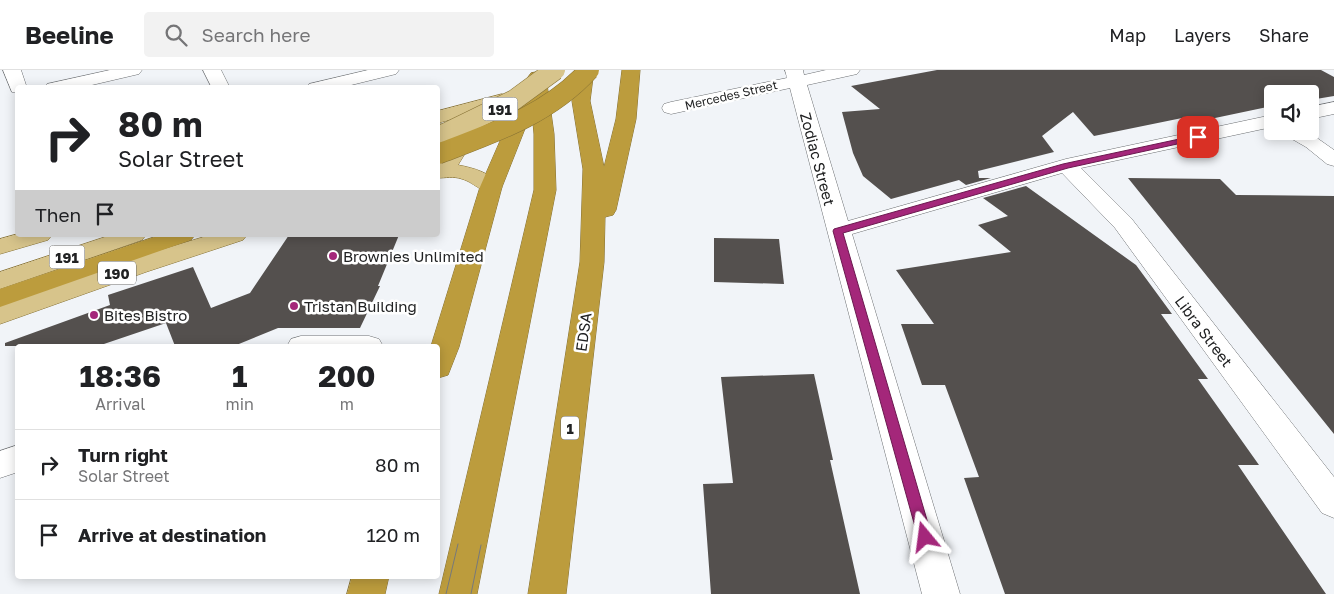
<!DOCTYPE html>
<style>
:root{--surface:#fff;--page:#f2f2f2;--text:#202124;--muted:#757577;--line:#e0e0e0}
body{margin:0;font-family:"Golos Text",sans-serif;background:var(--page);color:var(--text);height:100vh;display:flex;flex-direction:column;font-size:19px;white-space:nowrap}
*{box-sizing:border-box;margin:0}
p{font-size:16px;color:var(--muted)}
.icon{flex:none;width:28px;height:28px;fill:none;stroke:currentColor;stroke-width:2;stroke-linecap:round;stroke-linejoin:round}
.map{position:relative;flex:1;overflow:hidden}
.panel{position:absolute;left:15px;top:274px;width:425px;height:235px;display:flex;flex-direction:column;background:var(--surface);border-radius:5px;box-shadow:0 2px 12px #0003}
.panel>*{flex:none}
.guide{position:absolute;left:15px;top:15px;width:425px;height:152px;border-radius:5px;box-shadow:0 2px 12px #0003;background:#fff;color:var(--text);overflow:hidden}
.tools{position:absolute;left:1264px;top:15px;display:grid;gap:10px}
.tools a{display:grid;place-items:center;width:55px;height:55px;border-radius:5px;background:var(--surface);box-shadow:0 2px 12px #0003;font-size:25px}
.pin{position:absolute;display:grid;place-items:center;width:42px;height:42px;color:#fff;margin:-21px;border-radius:10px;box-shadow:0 2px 8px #0006}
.me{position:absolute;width:55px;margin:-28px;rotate:344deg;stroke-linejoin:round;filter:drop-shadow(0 0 4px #0008)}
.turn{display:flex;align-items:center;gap:18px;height:105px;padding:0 20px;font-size:22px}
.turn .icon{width:65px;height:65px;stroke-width:2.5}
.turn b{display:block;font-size:35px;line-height:42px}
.then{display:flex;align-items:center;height:48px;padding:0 20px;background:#0003;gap:10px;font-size:19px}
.eta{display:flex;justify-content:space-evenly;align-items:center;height:85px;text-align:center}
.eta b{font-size:30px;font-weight:700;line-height:35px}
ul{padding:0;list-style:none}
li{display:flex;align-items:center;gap:15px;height:70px;padding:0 20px;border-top:1px solid var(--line)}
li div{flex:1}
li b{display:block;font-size:19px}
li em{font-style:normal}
header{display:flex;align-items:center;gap:30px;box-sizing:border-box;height:70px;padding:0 25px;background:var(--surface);border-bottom:1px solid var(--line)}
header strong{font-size:24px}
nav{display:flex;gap:28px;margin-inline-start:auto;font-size:18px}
.search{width:350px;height:45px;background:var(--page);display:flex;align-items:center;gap:12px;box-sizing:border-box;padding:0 18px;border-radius:5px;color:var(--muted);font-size:19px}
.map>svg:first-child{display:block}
.building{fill:#54504e}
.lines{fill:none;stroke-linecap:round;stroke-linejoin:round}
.minor-casing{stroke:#6c6f72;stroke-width:1}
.major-casing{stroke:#867134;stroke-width:1}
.highway-casing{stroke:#867134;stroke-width:1}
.minor{fill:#fff;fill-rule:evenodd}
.major{fill:#d7c48b;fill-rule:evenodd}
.highway{fill:#bc9c3d;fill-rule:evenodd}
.tram{stroke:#77797b;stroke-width:1}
.major-bridge-casing{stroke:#867134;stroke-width:21;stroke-linecap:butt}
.highway-bridge-casing{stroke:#867134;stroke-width:21;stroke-linecap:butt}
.major-bridge{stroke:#d7c48b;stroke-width:20}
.highway-bridge{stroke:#bc9c3d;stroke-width:20}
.route{fill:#a4277a;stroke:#6b194f}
.poi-dot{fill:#a4277a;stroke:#fff;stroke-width:2}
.labels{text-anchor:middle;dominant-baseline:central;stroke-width:5;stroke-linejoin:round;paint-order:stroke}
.far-street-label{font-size:12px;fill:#212223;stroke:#fff}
.shield{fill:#fff;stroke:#646465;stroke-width:1}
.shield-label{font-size:14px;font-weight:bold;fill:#212223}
.street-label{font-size:15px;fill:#212223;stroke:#fff}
.poi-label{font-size:15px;fill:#212223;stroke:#fff;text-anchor:start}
</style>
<header>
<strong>Beeline</strong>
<div class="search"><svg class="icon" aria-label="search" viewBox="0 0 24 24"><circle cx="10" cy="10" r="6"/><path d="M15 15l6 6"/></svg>Search here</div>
<nav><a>Map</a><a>Layers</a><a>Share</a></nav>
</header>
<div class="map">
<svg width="1334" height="524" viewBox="0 0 1334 524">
<rect width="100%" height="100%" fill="#f1f4f8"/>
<g class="building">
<polygon points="937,0 1321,0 1334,7 1334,26 1310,30 1310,24 1272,24 1272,36 1196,52 1187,47 1094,66 1073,42 1042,66 1054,82 978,101 979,108 991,108 966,115 959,110 891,129 863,106 853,83 842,42 880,39 851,16"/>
<polygon points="1128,108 1220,109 1236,125 1334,126 1334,364"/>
<polygon points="1026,116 1136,195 1172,244 1161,244 1208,309 1198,309 1259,395 1238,395 1326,524 1005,524 964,408 979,407 945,315 922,315 901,254 934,254 896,200 1011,182 978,155 1008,146 983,128"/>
<polygon points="289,165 399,165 378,216 380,216 360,258 278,258 234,276 175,276 166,253 98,276 5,276 5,273 110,235 108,225 193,197 211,238 250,223"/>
<polygon points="714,168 779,169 784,214 714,212"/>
<polygon points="814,304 833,390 830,390 860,524 711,524 703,414 733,413 721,307"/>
</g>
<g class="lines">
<g class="minor-casing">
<g id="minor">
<polygon points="3,0 21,0 27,18 18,18 18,23 12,22"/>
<polygon points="110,0 142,0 139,4 79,18 44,18 47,14"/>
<polygon points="203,0 221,0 230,18 212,18"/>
<polygon points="368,0 399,0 396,4 339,18 306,18 309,14"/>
<polygon points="785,0 803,0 804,5 826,0 860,0 857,4 807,15 848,151 1066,89 1272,45 1272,57 1081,98 1131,148 1334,407 1334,448 1322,443 1115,158 1062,103 852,164 960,524 922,524 790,18 671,44 664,42 662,38 664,34 671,32 787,8"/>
<polygon points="1334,32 1334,44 1310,49 1310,37"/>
<polygon points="1282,61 1307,61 1334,80 1334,96 1327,94 1306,77 1285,65"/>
<polygon points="301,266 369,266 379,269 383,276 287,276 291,269"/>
<polygon points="18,375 18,402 0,408 0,381"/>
</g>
</g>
<g class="major-casing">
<g id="major">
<polygon points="502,24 509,26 511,30 509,34 438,53 438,41"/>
<path d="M 441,54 L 448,56 L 465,71 L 466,82 L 458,95 C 474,98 492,103 502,117 L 499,122 C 483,126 476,113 462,109 C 454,106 445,108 438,108 L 438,92 L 446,82 L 445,73 L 438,67 L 438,55 Z"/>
<polygon points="18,164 18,165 52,165 48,170 0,184 0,169"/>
<polygon points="111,165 146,165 142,170 0,219 0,202"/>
<polygon points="210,165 247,165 243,170 146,202 0,254 0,235 128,190"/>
</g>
</g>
<g class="highway-casing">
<g id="highway">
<polygon points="576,0 594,0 590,31 604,97 616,49 622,0 640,0 636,49 616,140 613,145 605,147 604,192 566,524 528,524 580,192 583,99 572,31"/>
<polygon points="537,2 543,3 546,7 554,64 556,120 477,524 439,524 534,120 534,64 532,41 502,117 459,277 448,305 438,308 438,276 431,276 480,117 517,32 519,28 530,27 528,7 531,3"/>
<polygon points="160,165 195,165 191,170 0,237 0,219"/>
<polygon points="352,506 389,506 385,524 347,524"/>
</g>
</g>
<use href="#minor" class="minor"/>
<use href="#major" class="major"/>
<use href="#highway" class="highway"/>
<g class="tram">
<polyline points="446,524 458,474"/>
<polyline points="471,524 481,475"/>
</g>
<g class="major-bridge-casing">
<polyline id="major-bridge" points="438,67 514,30 555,0"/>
</g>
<g class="highway-bridge-casing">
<path id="highway-bridge" d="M 438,84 C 493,63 548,45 589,0"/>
</g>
<use href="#major-bridge" class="major-bridge"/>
<use href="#highway-bridge" class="highway-bridge"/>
</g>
<polygon class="route" points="1198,65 1202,67 1200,69 1068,98 843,163 932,467 930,471 925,473 919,471 833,161 834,159 1063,94"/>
<g class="poi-dot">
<circle cx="333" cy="186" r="5"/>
<circle cx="294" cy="236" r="5"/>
<circle cx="94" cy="245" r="5"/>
</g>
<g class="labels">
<g class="far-street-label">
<text transform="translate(731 25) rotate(-13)">Mercedes Street</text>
</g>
<g class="shield">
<rect x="482.5" y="27.5" width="35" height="23" rx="4"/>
<rect x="49.5" y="175.5" width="35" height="23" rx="4"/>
<rect x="98" y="191.5" width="38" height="23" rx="4"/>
<rect x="561" y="346.5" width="18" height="23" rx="4"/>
</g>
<g class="shield-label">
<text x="500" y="39">191</text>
<text x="67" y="187">191</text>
<text x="117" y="203">190</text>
<text x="570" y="358">1</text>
</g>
<g class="street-label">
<text transform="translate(818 89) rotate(75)">Zodiac Street</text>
<text transform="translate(1204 261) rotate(53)">Libra Street</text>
<text transform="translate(583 262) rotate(-82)">EDSA</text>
</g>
<g class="poi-label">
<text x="343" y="186">Brownies Unlimited</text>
<text x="304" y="236">Tristan Building</text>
<text x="104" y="245">Bites Bistro</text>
</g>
</g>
</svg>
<div class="tools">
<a><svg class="icon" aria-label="sound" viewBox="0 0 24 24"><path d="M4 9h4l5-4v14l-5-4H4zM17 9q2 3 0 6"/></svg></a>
</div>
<div class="pin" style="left:1198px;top:67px;background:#d93025"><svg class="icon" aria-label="arrive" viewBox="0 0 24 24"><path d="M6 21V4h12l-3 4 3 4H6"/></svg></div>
<svg class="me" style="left:925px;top:467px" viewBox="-20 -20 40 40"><path d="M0-17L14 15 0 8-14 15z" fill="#a4277a" stroke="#fff" stroke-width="4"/></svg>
<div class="guide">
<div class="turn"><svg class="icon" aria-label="right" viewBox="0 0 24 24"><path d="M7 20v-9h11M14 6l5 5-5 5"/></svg><div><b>80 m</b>Solar Street</div></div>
<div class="then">Then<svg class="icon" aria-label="arrive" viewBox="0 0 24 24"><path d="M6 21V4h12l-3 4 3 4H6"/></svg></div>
</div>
<section class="panel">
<div class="eta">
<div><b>18:36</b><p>Arrival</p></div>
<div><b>1</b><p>min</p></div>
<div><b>200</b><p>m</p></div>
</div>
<ul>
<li><svg class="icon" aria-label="right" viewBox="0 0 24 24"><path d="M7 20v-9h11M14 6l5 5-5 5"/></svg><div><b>Turn right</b><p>Solar Street</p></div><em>80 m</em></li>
<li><svg class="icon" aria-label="arrive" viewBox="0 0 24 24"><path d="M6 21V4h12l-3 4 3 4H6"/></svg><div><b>Arrive at destination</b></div><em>120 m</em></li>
</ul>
</section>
</div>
